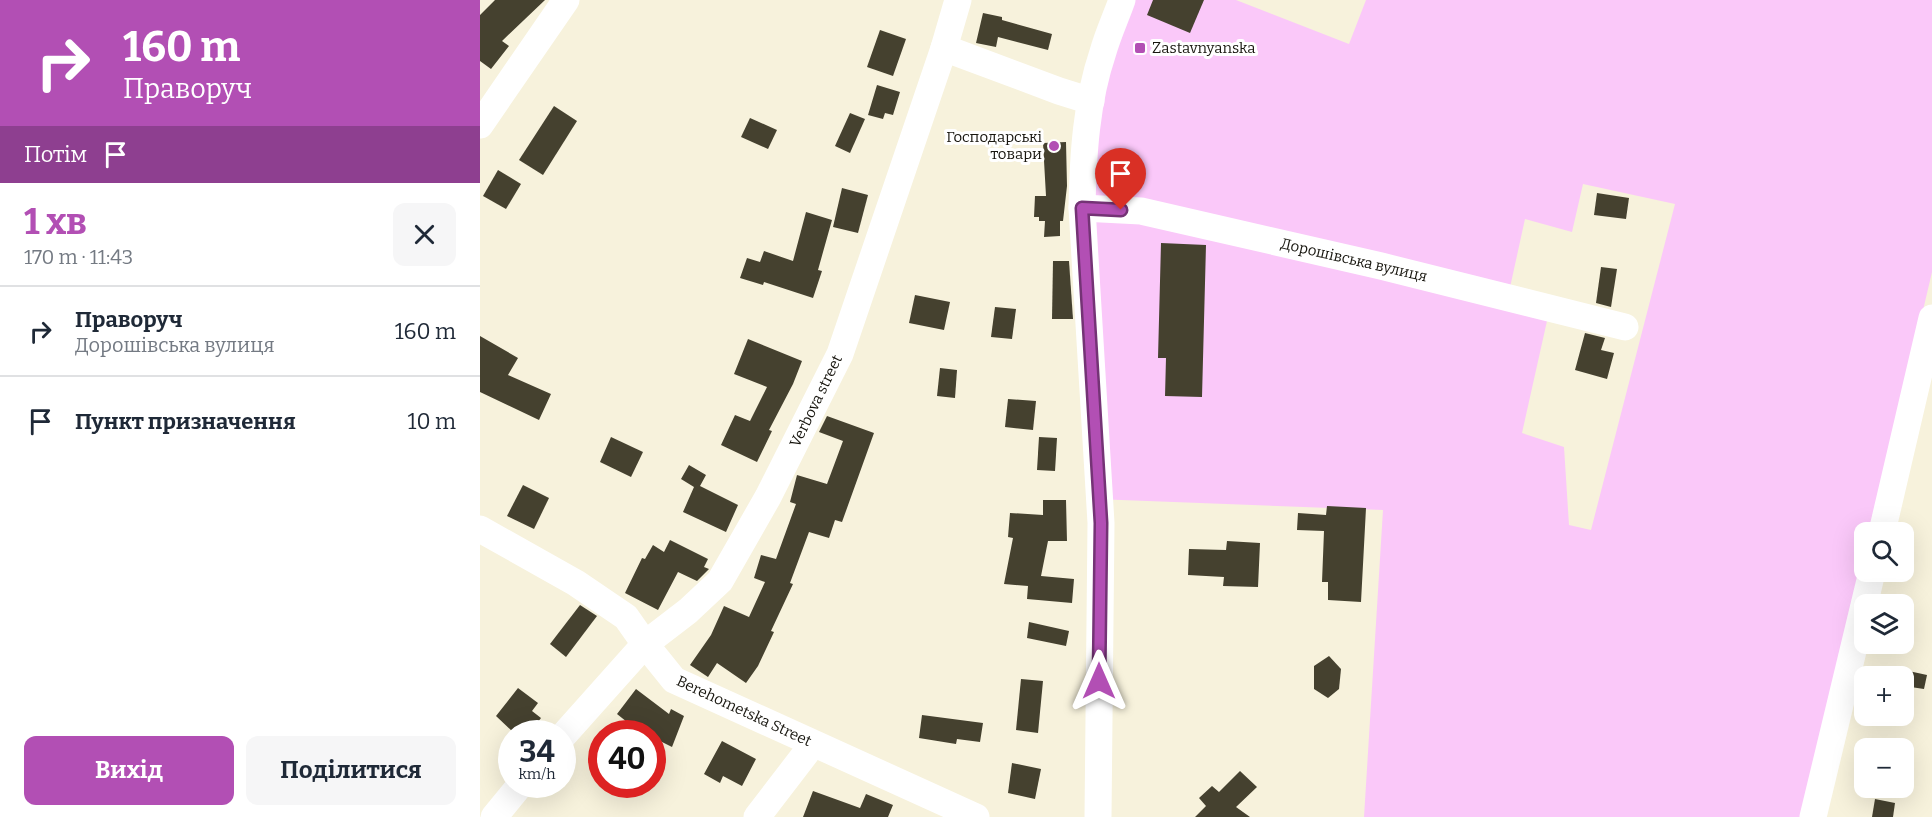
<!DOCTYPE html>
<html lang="uk">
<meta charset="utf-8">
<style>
:root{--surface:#fff;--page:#f6f6f7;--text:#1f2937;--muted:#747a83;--line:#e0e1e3;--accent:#b24fb4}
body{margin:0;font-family:Bitter,serif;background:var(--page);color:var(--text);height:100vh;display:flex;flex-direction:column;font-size:22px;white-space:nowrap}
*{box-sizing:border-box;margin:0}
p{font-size:20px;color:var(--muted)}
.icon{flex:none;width:33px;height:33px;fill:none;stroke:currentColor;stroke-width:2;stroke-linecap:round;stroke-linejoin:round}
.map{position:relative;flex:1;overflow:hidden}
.drawer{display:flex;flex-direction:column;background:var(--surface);width:480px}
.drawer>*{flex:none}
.banner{background:#b24fb4;color:#fff;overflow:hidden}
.fabs{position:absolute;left:1374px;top:522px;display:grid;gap:12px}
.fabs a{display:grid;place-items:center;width:60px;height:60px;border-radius:12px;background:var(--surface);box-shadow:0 6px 24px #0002;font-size:30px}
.speed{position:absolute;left:18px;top:720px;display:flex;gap:12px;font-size:30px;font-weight:700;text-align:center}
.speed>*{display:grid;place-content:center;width:78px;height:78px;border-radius:50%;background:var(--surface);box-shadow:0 6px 24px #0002;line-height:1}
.speed small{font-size:15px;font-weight:400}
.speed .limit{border:9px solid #d22;background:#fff;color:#111}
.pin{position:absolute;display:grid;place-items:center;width:51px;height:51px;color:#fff;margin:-62px -26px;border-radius:50% 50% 50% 0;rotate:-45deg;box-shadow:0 0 6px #0007}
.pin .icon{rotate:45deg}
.me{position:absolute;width:66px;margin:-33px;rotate:0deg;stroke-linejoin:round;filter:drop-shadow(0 0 4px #0008)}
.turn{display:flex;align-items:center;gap:21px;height:126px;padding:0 24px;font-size:27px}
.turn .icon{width:78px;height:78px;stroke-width:2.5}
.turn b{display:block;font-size:42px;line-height:51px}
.then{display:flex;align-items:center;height:57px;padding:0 24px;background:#0003;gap:12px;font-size:22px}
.round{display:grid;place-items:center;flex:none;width:63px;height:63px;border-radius:12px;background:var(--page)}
.summary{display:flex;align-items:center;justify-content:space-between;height:102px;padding:0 24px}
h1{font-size:36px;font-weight:700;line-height:45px;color:var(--accent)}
.cta{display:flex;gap:12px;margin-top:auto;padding:12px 24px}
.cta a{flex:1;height:69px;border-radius:12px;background:var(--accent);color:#fff;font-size:24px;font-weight:700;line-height:69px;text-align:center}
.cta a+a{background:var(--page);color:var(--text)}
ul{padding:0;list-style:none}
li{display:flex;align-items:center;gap:18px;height:90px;padding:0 24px;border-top:2px solid var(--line)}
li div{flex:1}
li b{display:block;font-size:22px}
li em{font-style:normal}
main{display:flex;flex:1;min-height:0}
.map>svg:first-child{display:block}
.green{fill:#fac8f9;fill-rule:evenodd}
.building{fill:#45412f}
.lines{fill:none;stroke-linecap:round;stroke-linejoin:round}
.minor{stroke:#fff;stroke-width:27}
.route-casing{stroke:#743375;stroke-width:15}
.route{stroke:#b24fb4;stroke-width:10}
.poi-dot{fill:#b24fb4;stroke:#fff;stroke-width:2}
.labels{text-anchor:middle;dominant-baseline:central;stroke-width:6;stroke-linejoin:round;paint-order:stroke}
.poi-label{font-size:15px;fill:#17150e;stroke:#fff;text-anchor:start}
.street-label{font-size:15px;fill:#17150e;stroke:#fff}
</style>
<main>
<section class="drawer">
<div class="banner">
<div class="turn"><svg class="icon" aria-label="right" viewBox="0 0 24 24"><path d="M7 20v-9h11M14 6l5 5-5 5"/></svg><div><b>160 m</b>Праворуч</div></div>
<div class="then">Потім<svg class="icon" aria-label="arrive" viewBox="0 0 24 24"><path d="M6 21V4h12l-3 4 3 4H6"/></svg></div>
</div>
<div class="summary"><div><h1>1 хв</h1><p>170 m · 11:43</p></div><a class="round"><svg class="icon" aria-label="close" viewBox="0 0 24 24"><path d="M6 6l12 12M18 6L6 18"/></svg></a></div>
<ul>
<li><svg class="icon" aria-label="right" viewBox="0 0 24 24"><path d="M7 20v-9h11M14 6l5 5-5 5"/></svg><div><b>Праворуч</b><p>Дорошівська вулиця</p></div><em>160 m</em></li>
<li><svg class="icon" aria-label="arrive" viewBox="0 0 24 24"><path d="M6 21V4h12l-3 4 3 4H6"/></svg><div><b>Пункт призначення</b></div><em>10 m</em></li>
</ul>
<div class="cta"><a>Вихід</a><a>Поділитися</a></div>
</section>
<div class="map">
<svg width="1452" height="817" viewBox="0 0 1452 817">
<rect width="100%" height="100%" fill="#f7f2dc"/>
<path class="green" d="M 648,0 L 756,0 L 869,44 L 886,0 L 1452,0 L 1452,272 L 1391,532 L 1384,532 L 1384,560 L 1326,817 L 884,817 L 903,510 L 615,499 L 603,110 ZM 1103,184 L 1195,204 L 1111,530 L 1089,525 L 1084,447 L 1042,433 L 1071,303 L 1029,292 L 1045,219 L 1092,232 Z"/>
<g class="building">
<polygon points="15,0 65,0 22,41 29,46 11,69 0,61 0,15"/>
<polygon points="673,0 724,0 710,33 667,15"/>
<polygon points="503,13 522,17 522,20 572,34 568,50 518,37 516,47 496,43"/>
<polygon points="400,30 426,39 413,76 387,67"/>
<polygon points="397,85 420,92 413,115 405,113 403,119 388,115"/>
<polygon points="74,106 97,121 63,175 39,160"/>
<polygon points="370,113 385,119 370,153 355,146"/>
<polygon points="270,118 297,130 288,149 261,137"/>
<polygon points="586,142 587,186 583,221 580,221 580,236 564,237 565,221 559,221 559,217 554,217 555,196 566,196 563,143"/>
<polygon points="18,170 41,184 26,209 3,196"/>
<polygon points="362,188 388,195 378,233 353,227"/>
<polygon points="1117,193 1149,198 1146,219 1114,215"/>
<polygon points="326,212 352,220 338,270 342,271 333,298 284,282 283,285 260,278 267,258 280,262 284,251 313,261"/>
<polygon points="681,243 726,245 722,397 685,396 686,358 678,358"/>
<polygon points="573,261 589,261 593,319 572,319"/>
<polygon points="1121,267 1137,269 1131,307 1116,303"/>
<polygon points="435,295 470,302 464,330 429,323"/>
<polygon points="515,307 536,309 532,339 511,337"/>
<polygon points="1105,333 1125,338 1121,350 1134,353 1127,379 1095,370"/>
<polygon points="0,336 38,358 28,375 71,394 59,420 0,392"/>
<polygon points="268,339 322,361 313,384 289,430 292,431 277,462 241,445 255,415 270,421 287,387 254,374"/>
<polygon points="460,368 477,370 475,398 457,396"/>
<polygon points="528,399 556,401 553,430 525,427"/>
<polygon points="347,416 394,433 362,522 355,520 349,538 329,532 310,583 313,584 291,631 294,632 278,666 266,683 237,663 228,677 210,665 231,635 244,606 269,617 285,582 274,578 281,555 296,559 316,504 310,502 317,475 347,484 363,441 339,432"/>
<polygon points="131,437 163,452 151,477 120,462"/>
<polygon points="559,437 577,438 575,471 557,470"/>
<polygon points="209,465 226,475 220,486 258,505 246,532 203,512 214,487 201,479"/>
<polygon points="43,485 69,498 54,529 27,516"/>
<polygon points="563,500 586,500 587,541 568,541 561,576 594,579 592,603 547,599 548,586 524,584 533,538 528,537 530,513 563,515"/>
<polygon points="847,506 886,508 881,602 848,600 848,582 842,582 844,531 817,530 818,513 846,515"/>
<polygon points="190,540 228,559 224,567 229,569 217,581 198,572 178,610 145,593 162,558 165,559 173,545 184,552"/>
<polygon points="747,541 780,543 778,587 743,586 744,577 708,575 709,549 746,550"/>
<polygon points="100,605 117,616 86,657 70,644"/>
<polygon points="549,622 589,631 586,646 547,638"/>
<polygon points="849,656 861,669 859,689 848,698 834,689 834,666"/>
<polygon points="1424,670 1447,675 1444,689 1424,686"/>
<polygon points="541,679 563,681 558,733 536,730"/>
<polygon points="38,688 58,703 52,711 61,718 49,734 35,734 16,716"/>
<polygon points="156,689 189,714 191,709 204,716 192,747 172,737 172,734 162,734 137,714"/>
<polygon points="442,715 503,723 500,742 477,739 476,744 439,738"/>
<polygon points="242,741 276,759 262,786 243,776 240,783 224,774"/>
<polygon points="532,763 561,769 555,799 528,793"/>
<polygon points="760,771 777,787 756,807 770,817 715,817 726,806 719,798 732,786 739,792"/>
<polygon points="333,791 380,808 386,794 413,805 408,817 323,817"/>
<polygon points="1395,799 1415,803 1413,817 1392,817"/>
</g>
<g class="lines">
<g class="minor">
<polyline points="464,48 579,91 611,101"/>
<polyline points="0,125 86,0"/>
<polyline points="602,208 661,211 901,266 1145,327"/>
<polyline points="0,529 96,583 146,617 165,644 194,680 496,817"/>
<polyline points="1402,532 1452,318"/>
<polyline points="82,737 165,644 208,611 240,581 288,497 360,354 464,48 478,0"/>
<polyline points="14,817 41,784"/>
<polyline points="277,817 333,744"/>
<path d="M 618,817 L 621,523 L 602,208 C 603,156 606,102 623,52 C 628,34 636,17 642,0"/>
<polyline points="1333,817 1392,572"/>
</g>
</g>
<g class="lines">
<g class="route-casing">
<polyline id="route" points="619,681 621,523 602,208 641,210"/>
</g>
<use href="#route" class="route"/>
</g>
<g class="poi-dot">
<rect x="654" y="42" width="12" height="12" rx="3"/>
<circle cx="574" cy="146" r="6"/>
</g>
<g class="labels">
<g class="poi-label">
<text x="672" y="48">Zastavnyanska</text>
<text x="562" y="137" text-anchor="end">Господарські<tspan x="562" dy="17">товари</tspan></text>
</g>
<g class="street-label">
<text transform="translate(874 260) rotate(13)">Дорошівська вулиця</text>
<text transform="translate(336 401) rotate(-64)">Verbova street</text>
<text transform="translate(264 711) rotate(25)">Berehometska Street</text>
</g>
</g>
</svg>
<div class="fabs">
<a><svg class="icon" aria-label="search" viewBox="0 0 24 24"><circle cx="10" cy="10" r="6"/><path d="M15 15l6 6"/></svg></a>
<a><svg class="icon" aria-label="layers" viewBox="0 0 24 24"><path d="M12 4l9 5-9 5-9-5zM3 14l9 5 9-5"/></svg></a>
<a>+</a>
<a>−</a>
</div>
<div class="speed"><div>34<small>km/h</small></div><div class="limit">40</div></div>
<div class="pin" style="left:641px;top:210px;background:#d93025"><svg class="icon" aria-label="arrive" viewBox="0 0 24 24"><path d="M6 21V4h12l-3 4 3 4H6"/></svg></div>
<svg class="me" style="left:619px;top:681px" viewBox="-20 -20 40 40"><path d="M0-17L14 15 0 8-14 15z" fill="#b24fb4" stroke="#fff" stroke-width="4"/></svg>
</div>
</main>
